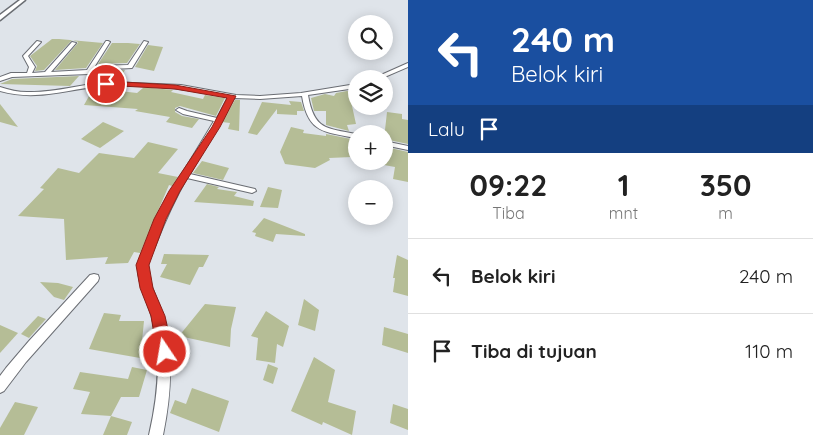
<!DOCTYPE html>
<html lang="id">
<meta charset="utf-8">
<style>
:root{--surface:#fff;--page:#f6f6f6;--text:#222;--muted:#767676;--line:#e0e0e0}
body{margin:0;font-family:Quicksand,sans-serif;background:var(--page);color:var(--text);height:100vh;display:flex;flex-direction:column;font-size:19px;white-space:nowrap}
*{box-sizing:border-box;margin:0}
p{font-size:16px;color:var(--muted)}
.icon{flex:none;width:28px;height:28px;fill:none;stroke:currentColor;stroke-width:2;stroke-linecap:round;stroke-linejoin:round}
.map{position:relative;flex:1;overflow:hidden}
.panel{display:flex;flex-direction:column;background:var(--surface);width:405px}
.panel>*{flex:none}
.hud{background:#1a4fa0;color:#fff;overflow:hidden}
.controls{position:absolute;left:348px;top:15px;display:grid;gap:10px}
.controls a{display:grid;place-items:center;width:45px;height:45px;border-radius:50%;background:var(--surface);box-shadow:0 2px 12px #0003;font-size:25px}
.pin{position:absolute;display:grid;place-items:center;width:42px;height:42px;color:#fff;margin:-21px;border:2px solid #fff;border-radius:50%;box-shadow:0 1px 5px #0007}
.me{position:absolute;width:55px;margin:-28px;rotate:348deg;stroke-linejoin:round;filter:drop-shadow(0 0 4px #0008)}
.turn{display:flex;align-items:center;gap:18px;height:105px;padding:0 20px;font-size:22px}
.turn .icon{width:65px;height:65px;stroke-width:2.5}
.turn b{display:block;font-size:35px;line-height:42px}
.then{display:flex;align-items:center;height:48px;padding:0 20px;background:#0003;gap:10px;font-size:19px}
.eta{display:flex;justify-content:space-evenly;align-items:center;height:85px;text-align:center}
.eta b{font-size:30px;font-weight:800;line-height:35px}
ul{padding:0;list-style:none}
li{display:flex;align-items:center;gap:15px;height:75px;padding:0 20px;border-top:1px solid var(--line)}
li div{flex:1}
li b{display:block;font-size:19px}
li em{font-style:normal}
main{display:flex;flex:1;min-height:0}
.map>svg:first-child{display:block}
.building{fill:#b5bd96}
.lines{fill:none;stroke-linecap:round;stroke-linejoin:round}
.minor-casing{stroke:#6a6d73;stroke-width:2}
.tertiary-casing{stroke:#6a6d73;stroke-width:3}
.minor{fill:#fff;fill-rule:evenodd}
.tertiary{fill:#fff;fill-rule:evenodd}
.route{fill:#d93025;stroke:#8d1f18}
</style>
<main>
<div class="map">
<svg width="408" height="435" viewBox="0 0 408 435">
<rect width="100%" height="100%" fill="#dfe4ea"/>
<g class="building">
<polygon points="52,39 59,39 103,43 86,68 55,70 77,44 78,42 72,40 44,70 35,71 37,66 30,56"/>
<polygon points="112,43 128,43 140,44 127,63 98,64"/>
<polygon points="148,45 163,47 154,71 135,67"/>
<polygon points="125,70 118,81 108,80 108,71"/>
<polygon points="79,76 70,86 0,84 12,79"/>
<polygon points="121,87 120,91 137,93 143,88 152,88 173,90 171,92 203,99 205,95 225,98 216,116 180,106 175,108 175,112 182,116 199,119 192,128 166,122 170,117 135,111 138,109 84,105 93,89"/>
<polygon points="347,91 351,92 350,97 356,124 347,125 349,131 326,125 326,111 314,111 311,98 325,94 334,96 336,93"/>
<polygon points="235,100 240,100 239,131 228,129 230,123 222,122"/>
<polygon points="289,101 301,102 304,111 297,111 297,115 277,114 277,109 257,135 248,133 262,102 291,105"/>
<polygon points="0,104 18,127 0,122"/>
<polygon points="387,112 402,114 402,119 408,120 408,144 384,139"/>
<polygon points="103,122 124,131 100,148 81,139"/>
<polygon points="291,127 304,130 303,133 326,136 326,134 351,139 354,148 352,157 329,158 330,160 315,168 285,164 280,152"/>
<polygon points="148,142 178,149 158,173 178,177 172,186 169,185 140,253 134,252 128,263 105,264 108,257 66,260 64,219 18,216 44,189 40,188 58,168 79,173 99,153 134,158"/>
<polygon points="386,147 408,152 408,182 393,179 395,167 384,165"/>
<polygon points="202,161 229,168 223,180 193,173"/>
<polygon points="207,184 219,187 217,189 237,192 234,196 254,201 253,206 194,202"/>
<polygon points="268,187 282,190 278,208 260,207"/>
<polygon points="264,218 305,234 305,236 276,234 273,242 255,236 256,233 252,232"/>
<polygon points="164,254 209,255 203,267 199,267 190,285 160,277 167,264 161,264"/>
<polygon points="397,255 408,260 408,296 393,292 395,278 393,278"/>
<polygon points="40,282 58,283 73,287 64,300 54,297"/>
<polygon points="304,299 319,310 315,331 298,325"/>
<polygon points="205,304 236,307 231,329 230,347 179,336"/>
<polygon points="266,311 289,326 283,347 277,344 275,363 256,360 258,338 251,336"/>
<polygon points="104,313 121,315 119,321 144,321 142,341 146,341 140,358 89,349"/>
<polygon points="38,316 46,319 29,338 21,334"/>
<polygon points="0,325 18,333 0,353"/>
<polygon points="384,327 408,334 408,353 382,345"/>
<polygon points="314,357 335,370 328,402 356,411 352,435 323,422 322,425 291,411"/>
<polygon points="268,364 278,368 273,384 263,380"/>
<polygon points="132,367 147,370 139,397 121,397 111,416 81,414 90,392 73,389 80,372 128,379"/>
<polygon points="192,388 229,401 219,432 170,413 175,400 186,404"/>
<polygon points="15,402 38,407 24,435 0,435 0,428"/>
<polygon points="393,404 408,409 408,430 390,423"/>
<polygon points="111,416 132,422 127,435 103,435"/>
</g>
<g class="lines">
<g class="minor-casing">
<g id="minor">
<polygon points="37,41 41,42 28,56 35,67 32,73 45,72 72,42 76,43 51,72 87,70 106,41 108,41 110,42 95,66 128,65 144,41 148,42 132,68 93,70 89,74 12,77 0,81 0,77 11,73 27,73 29,67 23,56"/>
<polygon points="408,63 408,67 380,79 372,79"/>
<path d="M 109,82 L 181,85 L 236,95 L 260,96 L 301,93 L 356,84 L 356,88 L 308,95 C 314,130 326,128 356,134 L 356,138 C 324,132 308,133 302,96 L 260,99 L 234,98 L 190,174 L 255,189 L 256,191 L 252,193 L 187,178 C 175,199 165,221 156,244 C 153,251 149,258 148,265 C 147,283 159,300 163,317 C 174,356 171,396 163,435 L 149,435 C 158,396 162,357 152,318 C 148,301 137,284 138,266 C 139,257 144,249 147,241 C 165,198 191,160 214,121 L 183,114 L 176,110 L 179,108 L 187,111 L 217,118 L 228,97 C 188,89 148,84 106,86 C 68,88 39,102 0,91 L 0,87 C 9,90 18,92 27,92 C 54,93 82,84 109,82 Z"/>
<polygon points="384,141 408,146 408,150 384,145"/>
<polygon points="94,274 98,275 99,278 98,281 26,362 4,391 0,393 0,376 6,368 29,341 90,275"/>
</g>
</g>
<g class="tertiary-casing">
<polygon id="tertiary" points="20,0 25,0 0,20 0,15"/>
</g>
<use href="#minor" class="minor"/>
<use href="#tertiary" class="tertiary"/>
</g>
<polygon class="route" points="106,81 175,85 236,96 220,127 180,191 166,219 149,265 153,288 165,316 173,352 171,357 165,359 160,357 157,352 151,316 140,288 136,265 154,219 169,191 212,127 227,98 175,89 103,85 103,82"/>
</svg>
<div class="controls">
<a><svg class="icon" aria-label="search" viewBox="0 0 24 24"><circle cx="10" cy="10" r="6"/><path d="M15 15l6 6"/></svg></a>
<a><svg class="icon" aria-label="layers" viewBox="0 0 24 24"><path d="M12 4l9 5-9 5-9-5zM3 14l9 5 9-5"/></svg></a>
<a>+</a>
<a>−</a>
</div>
<div class="pin" style="left:106px;top:84px;background:#d93025"><svg class="icon" aria-label="arrive" viewBox="0 0 24 24"><path d="M6 21V4h12l-3 4 3 4H6"/></svg></div>
<svg class="me" style="left:165px;top:352px" viewBox="-20 -20 40 40"><circle r="17" fill="#d93025" stroke="#fff" stroke-width="3"/><path d="M0-11L8 9 0 5-8 9z" fill="#fff"/></svg>
</div>
<section class="panel">
<div class="hud">
<div class="turn"><svg class="icon" aria-label="left" viewBox="0 0 24 24"><path d="M17 20v-9H6M10 6l-5 5 5 5"/></svg><div><b>240 m</b>Belok kiri</div></div>
<div class="then">Lalu<svg class="icon" aria-label="arrive" viewBox="0 0 24 24"><path d="M6 21V4h12l-3 4 3 4H6"/></svg></div>
</div>
<div class="eta">
<div><b>09:22</b><p>Tiba</p></div>
<div><b>1</b><p>mnt</p></div>
<div><b>350</b><p>m</p></div>
</div>
<ul>
<li><svg class="icon" aria-label="left" viewBox="0 0 24 24"><path d="M17 20v-9H6M10 6l-5 5 5 5"/></svg><div><b>Belok kiri</b></div><em>240 m</em></li>
<li><svg class="icon" aria-label="arrive" viewBox="0 0 24 24"><path d="M6 21V4h12l-3 4 3 4H6"/></svg><div><b>Tiba di tujuan</b></div><em>110 m</em></li>
</ul>
</section>
</main>
